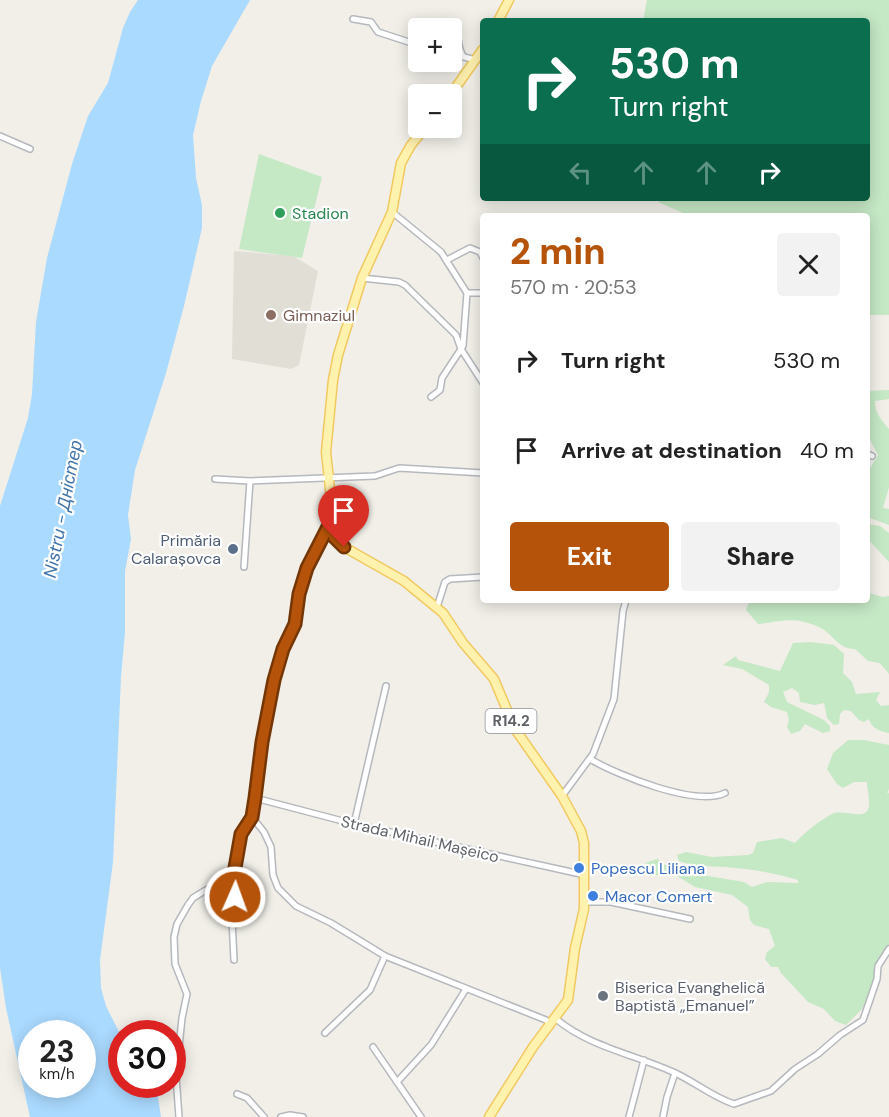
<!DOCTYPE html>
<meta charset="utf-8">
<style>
:root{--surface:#fff;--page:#f2f2f2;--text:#222;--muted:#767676;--accent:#b45309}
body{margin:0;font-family:"DM Sans",sans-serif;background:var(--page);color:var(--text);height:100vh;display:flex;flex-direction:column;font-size:22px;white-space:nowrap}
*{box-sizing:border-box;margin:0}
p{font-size:20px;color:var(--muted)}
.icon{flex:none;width:33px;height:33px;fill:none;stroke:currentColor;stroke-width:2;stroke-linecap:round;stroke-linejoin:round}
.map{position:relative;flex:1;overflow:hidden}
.side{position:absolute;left:480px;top:213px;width:390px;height:390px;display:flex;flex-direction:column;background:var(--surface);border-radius:6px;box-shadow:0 3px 15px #0003}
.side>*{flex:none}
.top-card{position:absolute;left:480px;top:18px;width:390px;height:183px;border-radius:6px;box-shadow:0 3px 15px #0003;background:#0b6e4f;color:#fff;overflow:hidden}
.controls{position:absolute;left:408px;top:18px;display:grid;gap:12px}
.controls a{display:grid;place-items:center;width:54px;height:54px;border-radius:6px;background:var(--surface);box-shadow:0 3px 15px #0003;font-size:30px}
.speed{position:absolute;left:18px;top:1020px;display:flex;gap:12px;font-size:30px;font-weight:700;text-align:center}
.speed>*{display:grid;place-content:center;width:78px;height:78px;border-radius:50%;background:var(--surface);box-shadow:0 3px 15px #0003;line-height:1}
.speed small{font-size:15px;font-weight:400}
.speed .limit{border:9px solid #d22;background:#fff;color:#111}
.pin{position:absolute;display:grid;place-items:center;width:51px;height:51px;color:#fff;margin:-62px -26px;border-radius:50% 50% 50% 0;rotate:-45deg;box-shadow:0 0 6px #0007}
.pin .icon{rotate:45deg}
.me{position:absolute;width:66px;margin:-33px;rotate:2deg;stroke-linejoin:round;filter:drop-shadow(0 0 4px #0008)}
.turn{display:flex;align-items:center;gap:21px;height:126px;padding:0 30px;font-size:27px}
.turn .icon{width:78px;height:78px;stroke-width:2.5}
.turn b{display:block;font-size:42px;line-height:51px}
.lanes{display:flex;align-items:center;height:57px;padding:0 30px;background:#0003;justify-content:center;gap:30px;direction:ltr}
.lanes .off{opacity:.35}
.round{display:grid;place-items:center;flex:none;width:63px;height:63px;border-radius:6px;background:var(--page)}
.headline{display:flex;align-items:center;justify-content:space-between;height:102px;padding:0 30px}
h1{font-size:36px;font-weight:800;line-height:45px;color:var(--accent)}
.action{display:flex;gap:12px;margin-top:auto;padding:12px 30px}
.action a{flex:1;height:69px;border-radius:6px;background:var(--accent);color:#fff;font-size:24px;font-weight:800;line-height:69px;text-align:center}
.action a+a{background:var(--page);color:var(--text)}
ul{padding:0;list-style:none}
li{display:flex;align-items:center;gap:18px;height:90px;padding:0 30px}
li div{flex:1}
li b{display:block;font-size:22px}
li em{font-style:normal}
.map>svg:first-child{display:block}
.education{fill:#e1ded6}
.green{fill:#c5e8c5}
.water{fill:#aadaff;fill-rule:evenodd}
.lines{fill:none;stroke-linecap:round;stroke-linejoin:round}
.minor-casing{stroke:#b5b8bc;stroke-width:8}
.primary-casing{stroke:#f2c960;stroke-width:11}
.minor{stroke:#fff;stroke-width:5}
.primary{stroke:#fff2af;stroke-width:8}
.route-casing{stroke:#753606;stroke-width:15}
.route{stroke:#b45309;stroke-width:10}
.leisure-dot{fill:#2e9e5b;stroke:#fff;stroke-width:2}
.education-dot{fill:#8d6e63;stroke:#fff;stroke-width:2}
.service-dot{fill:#5c6f8a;stroke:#fff;stroke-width:2}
.shop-dot{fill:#3f7fe0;stroke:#fff;stroke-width:2}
.worship-dot{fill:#6b7280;stroke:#fff;stroke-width:2}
.labels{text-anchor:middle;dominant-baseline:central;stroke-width:4.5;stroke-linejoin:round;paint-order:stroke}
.shield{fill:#fff;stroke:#8f9295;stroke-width:1.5}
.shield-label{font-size:15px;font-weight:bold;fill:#5f6368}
.leisure-label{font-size:16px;fill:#27864d;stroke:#fff;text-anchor:start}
.education-label{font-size:16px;fill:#785e54;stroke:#fff;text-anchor:start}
.service-label{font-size:16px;fill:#4e5e75;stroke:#fff;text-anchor:end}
.street-label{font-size:16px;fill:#5f6368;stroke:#fff}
.shop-label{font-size:16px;fill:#366cbe;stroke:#fff;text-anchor:start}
.worship-label{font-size:16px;fill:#5b616d;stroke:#fff;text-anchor:start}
.water-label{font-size:18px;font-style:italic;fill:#4174aa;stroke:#fff}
</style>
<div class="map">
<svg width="889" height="1117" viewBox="0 0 889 1117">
<rect width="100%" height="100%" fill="#f1efe8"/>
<polygon class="education" points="234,251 293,256 318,271 299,365 291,369 232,359"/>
<g class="green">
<polygon points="647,0 889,0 889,315 867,315 867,216 690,216 658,202 666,198 867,198 867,21 643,21"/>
<polygon points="259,154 322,177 302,258 239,249"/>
<path d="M 889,390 L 889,399 L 875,401 C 875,413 881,420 889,429 L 889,487 L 883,508 L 889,509 L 889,525 L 867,517 L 867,473 L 878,455 L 867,434 L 867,391 Z"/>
<polygon points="867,524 880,526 889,533 889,562 867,538"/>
<path d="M 867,592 L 882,597 L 889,596 L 889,674 L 880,663 L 868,661 L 855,649 C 837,649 834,634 819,627 C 794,616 784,621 758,624 L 746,610 L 749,602 L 867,600 Z"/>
<path d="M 811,642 L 834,645 L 844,654 L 843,673 L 852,682 L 856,694 L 880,692 L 876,700 L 881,706 L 889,705 L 889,733 C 880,731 872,729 869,719 L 864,722 L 859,720 L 851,711 L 844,710 L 840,714 L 839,724 L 834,725 L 827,718 L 824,703 L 815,705 L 800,702 L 799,693 L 792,688 L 783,692 L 787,702 L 824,720 L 830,726 L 830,731 L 823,733 L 805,724 L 800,731 L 791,734 L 787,727 L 789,720 L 787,712 L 771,707 L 764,702 L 769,692 L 769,685 L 742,669 L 723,665 L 736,656 L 738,660 L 780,671 L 793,643 Z"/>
<path d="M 848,740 L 864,740 L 889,745 L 889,789 L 887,793 L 889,793 L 889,948 L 881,955 L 876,965 L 872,987 L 862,1009 L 846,1025 L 835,1021 L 824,1009 L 808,1002 L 781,973 L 778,967 L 771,967 L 765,959 L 767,952 L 775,946 L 769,929 L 754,925 L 750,920 L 748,907 L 732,895 L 695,887 L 677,876 L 650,875 L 645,863 L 657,859 L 672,870 L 744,882 L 752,887 L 767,882 L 798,883 L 798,880 C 776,873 750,869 726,867 C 709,866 695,867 679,861 L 677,855 L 686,852 L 712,857 L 748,855 L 753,853 L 757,842 L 782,838 L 795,843 C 805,832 819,821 832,814 C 844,808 871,825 869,801 C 869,795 867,788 867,782 L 854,782 L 843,788 L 837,784 L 827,769 L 833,753 Z"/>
</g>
<path class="water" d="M 138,0 L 250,0 L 212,66 L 201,101 L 193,135 L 196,178 L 202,205 L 202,228 L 184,306 L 166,373 L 135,470 L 128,515 L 131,539 L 125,571 L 125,632 L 121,677 L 113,862 L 100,960 L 101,988 L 106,1006 L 121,1036 L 122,1084 L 156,1085 L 161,1117 L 30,1117 L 6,1008 L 0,968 L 0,506 L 28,418 L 32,394 L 36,322 L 47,258 L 72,164 L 88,116 L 108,83 L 123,28 L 130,12 ZM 32,1034 L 82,1034 L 82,1084 L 32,1084 Z"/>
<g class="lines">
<g class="minor-casing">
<g id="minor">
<polyline points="353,19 371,22 378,32 418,45"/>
<path d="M 453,27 C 461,38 456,45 463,56"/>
<polyline points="452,54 476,60"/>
<polyline points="0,136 30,149"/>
<polyline points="392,212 441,252 467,293 463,346 442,378 440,390 431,397"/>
<polyline points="447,260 470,248 480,252 483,258"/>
<polyline points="362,278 399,282 405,285 456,335 461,349 483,383"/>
<polyline points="467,293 483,293"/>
<polyline points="867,454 872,456"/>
<polyline points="215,479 250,481 375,476 399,468 483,473"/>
<polyline points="244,567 250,481"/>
<polyline points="437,607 445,582 450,579 483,577"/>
<path d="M 590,759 C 617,775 696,807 725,793"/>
<polyline points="562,796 593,754 614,699 623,611 626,600"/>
<polyline points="255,798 354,824 585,875"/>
<polyline points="252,817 264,832 271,847 273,875 278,888 296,906 331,923 385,956 546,1020 551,1024"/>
<polyline points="354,824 386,686"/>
<polyline points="233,879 237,885 232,919 234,960"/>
<polyline points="585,902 611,902 690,919"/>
<path d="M 556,1019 C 590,1047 633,1054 673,1072 C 694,1081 712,1097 734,1104 L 771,1091 L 795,1069 L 818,1054 L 840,1035 L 863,1020 L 877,979 L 878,966 L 889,949"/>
<polyline points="325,1033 370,990 385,956"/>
<polyline points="373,1047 421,1117"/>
<polyline points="397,1082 431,1045 466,989"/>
<polyline points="237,1094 247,1098 264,1117"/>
<polyline points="179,1117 176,1076 182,1018 187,994 175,964 174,937 177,924 188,905 193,898 206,890 233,879 241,834 252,817 270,693 283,649 297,618 299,594 307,568 330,523"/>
<polyline points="281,1117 290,1115 303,1117"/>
<polyline points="629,1117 644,1060"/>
<polyline points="663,1117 667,1097 675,1073"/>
</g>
</g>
<g class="primary-casing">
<g id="primary">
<polyline points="498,21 509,0"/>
<polyline points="451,94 483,49"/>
<polyline points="425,128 411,145 401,163 392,212 362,278 338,355 333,380 326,452 330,489 332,531 338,542 344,547 404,581 443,613 463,643 494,679 515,729 562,796 581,831 584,843 584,909 575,948 568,1000 533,1047 489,1117"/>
</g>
</g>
<use href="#minor" class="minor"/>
<use href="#primary" class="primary"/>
</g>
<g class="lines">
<g class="route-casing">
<polyline id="route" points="235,897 237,885 233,879 241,834 252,817 255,798 262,742 274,680 283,649 295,624 299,594 307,568 331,521 334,537 344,547"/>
</g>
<use href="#route" class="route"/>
</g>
<circle class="leisure-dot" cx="280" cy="213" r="6"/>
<circle class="education-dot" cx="271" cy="315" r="6"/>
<circle class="service-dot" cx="233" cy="549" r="6"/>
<g class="shop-dot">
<circle cx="579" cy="868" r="6"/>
<circle cx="593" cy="896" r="6"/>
</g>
<circle class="worship-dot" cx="603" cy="996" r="6"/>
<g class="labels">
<rect class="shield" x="485.5" y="709" width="51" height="24" rx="4.5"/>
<g class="shield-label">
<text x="511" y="721">R14.2</text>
</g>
<g class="leisure-label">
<text x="292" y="213">Stadion</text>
</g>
<g class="education-label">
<text x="283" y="315">Gimnaziul</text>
</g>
<g class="service-label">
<text x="221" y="540">Primăria<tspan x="221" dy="18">Calarașovca</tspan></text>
</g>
<g class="street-label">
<text transform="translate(420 839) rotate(13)">Strada Mihail Mașeico</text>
</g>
<g class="shop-label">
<text x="591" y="868">Popescu Liliana</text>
<text x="605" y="896">Macor Comert</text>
</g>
<g class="worship-label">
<text x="615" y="987">Biserica Evanghelică<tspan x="615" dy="18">Baptistă „Emanuel”</tspan></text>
</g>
<g class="water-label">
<text transform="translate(63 509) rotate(-79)">Nistru - Дністер</text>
</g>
</g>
</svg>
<div class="controls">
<a>+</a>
<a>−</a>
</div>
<div class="speed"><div>23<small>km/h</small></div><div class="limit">30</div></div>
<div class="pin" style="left:344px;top:547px;background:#d93025"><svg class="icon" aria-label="arrive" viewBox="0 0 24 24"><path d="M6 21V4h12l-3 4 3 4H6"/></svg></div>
<svg class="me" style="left:235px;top:897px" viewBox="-20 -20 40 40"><circle r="17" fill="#b45309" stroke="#fff" stroke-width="3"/><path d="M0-11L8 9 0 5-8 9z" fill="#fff"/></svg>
<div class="top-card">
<div class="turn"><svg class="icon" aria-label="right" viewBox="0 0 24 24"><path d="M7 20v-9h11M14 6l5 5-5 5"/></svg><div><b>530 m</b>Turn right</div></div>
<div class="lanes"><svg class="icon off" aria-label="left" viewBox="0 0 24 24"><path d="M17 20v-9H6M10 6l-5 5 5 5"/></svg><svg class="icon off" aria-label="ahead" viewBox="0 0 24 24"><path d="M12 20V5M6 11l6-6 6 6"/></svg><svg class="icon off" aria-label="ahead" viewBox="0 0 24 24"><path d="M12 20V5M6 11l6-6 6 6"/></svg><svg class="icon" aria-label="right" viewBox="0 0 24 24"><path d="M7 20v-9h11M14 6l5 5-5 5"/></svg></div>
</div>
<section class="side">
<div class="headline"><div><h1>2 min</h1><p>570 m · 20:53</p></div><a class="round"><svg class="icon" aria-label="close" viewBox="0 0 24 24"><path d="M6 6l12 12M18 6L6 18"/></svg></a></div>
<ul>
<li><svg class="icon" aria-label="right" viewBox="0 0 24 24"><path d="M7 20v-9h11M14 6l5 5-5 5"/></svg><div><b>Turn right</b></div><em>530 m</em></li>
<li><svg class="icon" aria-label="arrive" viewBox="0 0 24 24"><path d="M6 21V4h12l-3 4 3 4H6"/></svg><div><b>Arrive at destination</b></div><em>40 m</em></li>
</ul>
<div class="action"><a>Exit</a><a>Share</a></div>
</section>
</div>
